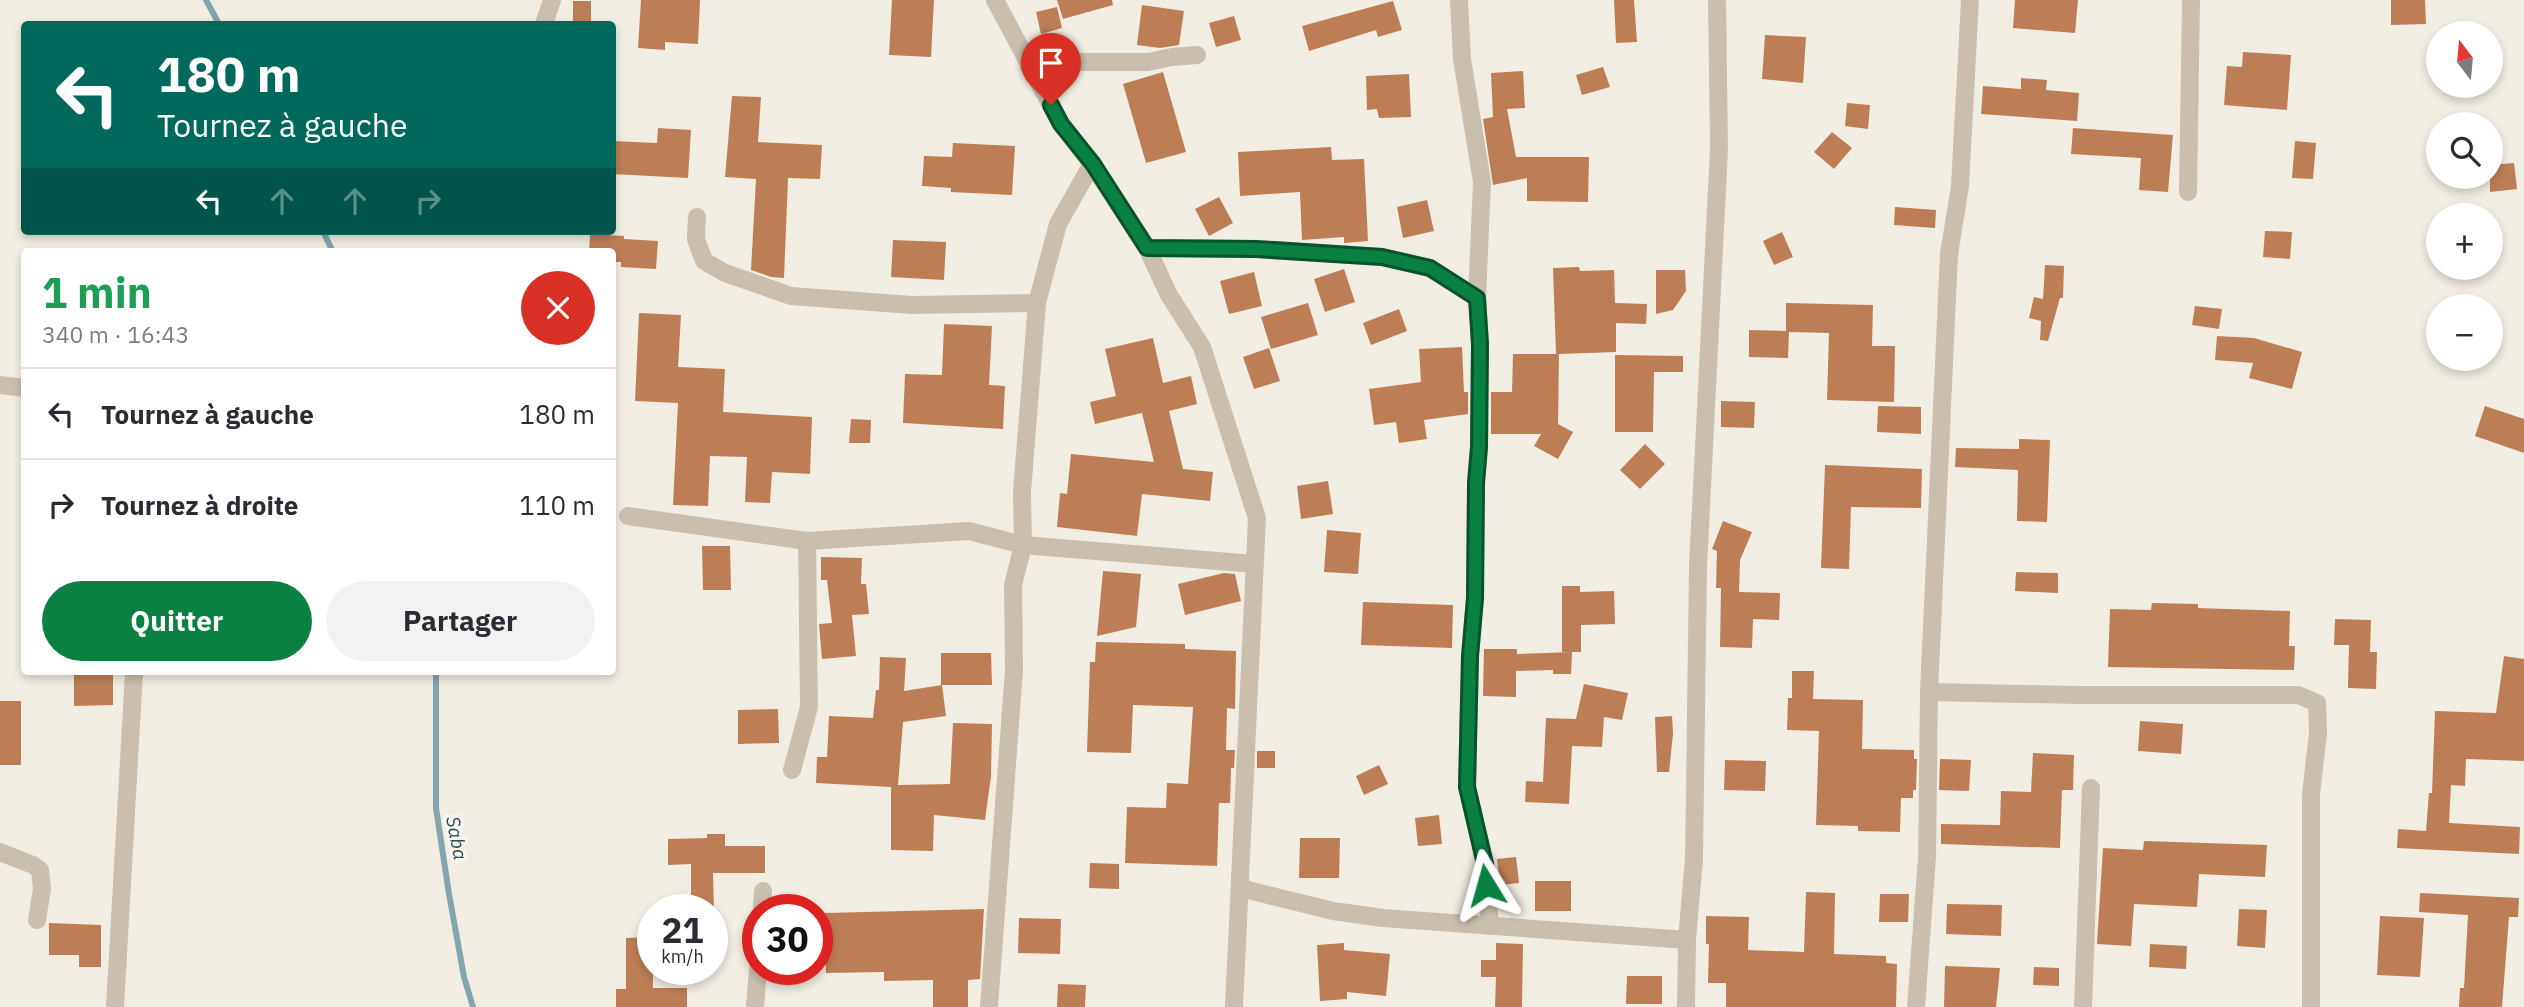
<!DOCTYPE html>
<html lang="fr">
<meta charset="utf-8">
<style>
:root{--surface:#fff;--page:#f2f2f3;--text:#2b2b33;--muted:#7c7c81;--line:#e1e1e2;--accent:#0b8043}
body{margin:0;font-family:"IBM Plex Sans",sans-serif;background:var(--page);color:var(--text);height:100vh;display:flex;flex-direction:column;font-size:26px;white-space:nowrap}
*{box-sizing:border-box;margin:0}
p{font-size:23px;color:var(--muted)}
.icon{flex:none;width:38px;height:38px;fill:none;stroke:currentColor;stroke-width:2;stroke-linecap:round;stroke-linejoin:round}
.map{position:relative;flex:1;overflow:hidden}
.sheet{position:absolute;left:21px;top:248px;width:595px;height:427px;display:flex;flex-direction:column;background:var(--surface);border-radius:7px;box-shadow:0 4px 10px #0003}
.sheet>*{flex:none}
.hud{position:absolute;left:21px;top:21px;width:595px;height:214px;border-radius:7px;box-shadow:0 4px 10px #0003;background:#00695c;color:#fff;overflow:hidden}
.needle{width:46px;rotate:344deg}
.fabs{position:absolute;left:2426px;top:21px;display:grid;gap:14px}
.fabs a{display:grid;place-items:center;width:77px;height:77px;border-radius:50%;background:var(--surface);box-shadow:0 4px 10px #0003;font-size:35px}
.speed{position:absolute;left:637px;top:894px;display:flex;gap:14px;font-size:35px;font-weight:700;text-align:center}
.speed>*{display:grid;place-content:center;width:91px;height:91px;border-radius:50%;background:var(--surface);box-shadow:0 4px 10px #0003;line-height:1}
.speed small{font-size:18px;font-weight:400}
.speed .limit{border:10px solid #d22;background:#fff;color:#111}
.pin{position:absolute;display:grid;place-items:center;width:60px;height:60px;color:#fff;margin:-72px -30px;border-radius:50% 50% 50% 0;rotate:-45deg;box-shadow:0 0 7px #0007}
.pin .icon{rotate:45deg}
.me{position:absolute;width:77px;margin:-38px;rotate:352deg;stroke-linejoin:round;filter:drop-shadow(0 0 5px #0008)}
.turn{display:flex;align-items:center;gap:24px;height:147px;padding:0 21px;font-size:32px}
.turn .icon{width:91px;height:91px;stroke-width:2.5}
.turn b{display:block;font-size:49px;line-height:60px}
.lanes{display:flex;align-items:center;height:66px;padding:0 21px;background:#0003;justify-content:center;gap:35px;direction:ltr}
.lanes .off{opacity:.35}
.round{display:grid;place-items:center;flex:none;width:74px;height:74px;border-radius:37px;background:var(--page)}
.headline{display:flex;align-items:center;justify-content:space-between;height:119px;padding:0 21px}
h1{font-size:42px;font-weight:800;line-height:52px;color:#1e9e55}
.button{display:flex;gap:14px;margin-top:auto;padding:14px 21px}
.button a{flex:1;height:80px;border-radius:42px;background:var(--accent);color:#fff;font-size:28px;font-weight:800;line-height:80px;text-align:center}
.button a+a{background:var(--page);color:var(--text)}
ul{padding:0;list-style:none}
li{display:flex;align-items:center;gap:21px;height:91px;padding:0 21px;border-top:2px solid var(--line)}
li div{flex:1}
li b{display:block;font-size:26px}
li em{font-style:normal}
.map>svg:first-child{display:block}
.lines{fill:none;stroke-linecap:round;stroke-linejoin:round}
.stream{stroke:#83a5ae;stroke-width:6}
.building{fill:#be7e55}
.minor{stroke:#cabfae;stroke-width:18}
.route-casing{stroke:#07532c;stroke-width:18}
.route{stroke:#0b8043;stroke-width:12}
.labels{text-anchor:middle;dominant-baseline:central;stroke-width:7;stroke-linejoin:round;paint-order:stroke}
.water-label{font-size:19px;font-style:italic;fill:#244d58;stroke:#faf6ee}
</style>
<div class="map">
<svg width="2524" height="1007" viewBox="0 0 2524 1007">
<rect width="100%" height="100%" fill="#f2ede2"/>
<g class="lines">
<g class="stream">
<polyline points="206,0 219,24"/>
<polyline points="323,231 333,252"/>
<polyline points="436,672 436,808 449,894 464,977 473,1007"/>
</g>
</g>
<g class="building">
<polygon points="641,0 700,0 698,44 665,42 665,50 638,48"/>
<polygon points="892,0 934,0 931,57 889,55"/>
<polygon points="1057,0 1112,0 1113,5 1063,19"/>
<polygon points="1614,0 1634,0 1637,42 1616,43"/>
<polygon points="2015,0 2078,0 2075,33 2013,28"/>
<polygon points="2391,0 2425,0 2426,24 2391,25"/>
<rect x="573" y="1" width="18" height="23"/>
<polygon points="1393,1 1402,30 1378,37 1376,30 1309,51 1302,26"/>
<polygon points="1142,5 1184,11 1179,45 1160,48 1137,45"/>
<polygon points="1057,7 1062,28 1041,34 1036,12"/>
<polygon points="1234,16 1241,40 1216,47 1209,23"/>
<polygon points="1765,35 1806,37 1803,83 1762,79"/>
<polygon points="2243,52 2291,55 2287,110 2224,105 2227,66 2242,67"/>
<polygon points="1603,67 1610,87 1582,95 1576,75"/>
<polygon points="1523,71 1525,108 1507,109 1516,157 1589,157 1588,202 1527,201 1527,178 1493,185 1483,119 1493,117 1491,73"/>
<polygon points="1163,72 1186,152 1146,163 1123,84"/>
<polygon points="1409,74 1411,117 1379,118 1377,109 1367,110 1366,76"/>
<polygon points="2021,78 2047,80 2046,90 2079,93 2077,121 1981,114 1983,86 2021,89"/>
<polygon points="732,96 761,97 758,142 822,145 820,179 788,178 784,278 771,277 751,270 756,179 725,177"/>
<polygon points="1847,103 1870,105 1868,129 1845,126"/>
<polygon points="658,128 691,130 688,178 612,174 612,141 657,143"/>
<polygon points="2073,128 2173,135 2168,192 2139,190 2141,158 2071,154"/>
<polygon points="1832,132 1852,148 1834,169 1814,152"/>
<polygon points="2295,141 2316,143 2313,179 2292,178"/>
<polygon points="953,143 1015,146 1012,195 951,192 951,188 922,186 924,156 952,157"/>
<polygon points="1331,147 1332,160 1364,159 1368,241 1344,243 1344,237 1302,240 1300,192 1240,196 1238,152"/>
<polygon points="2514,163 2517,189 2490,192 2490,165"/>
<polygon points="1219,197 1233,223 1209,236 1195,209"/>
<polygon points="1427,200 1434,231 1403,238 1397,207"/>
<polygon points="1895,207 1936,210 1935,228 1894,225"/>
<polygon points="2265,231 2292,232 2290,259 2263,257"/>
<polygon points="1782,232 1793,257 1774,265 1763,241"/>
<polygon points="590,234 624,236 624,239 658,241 656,269 621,267 621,262 612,262 612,252 589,252"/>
<polygon points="893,240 946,242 944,280 891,277"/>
<polygon points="2045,265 2064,266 2063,298 2060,298 2048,341 2040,340 2041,321 2029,318 2034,297 2043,299"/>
<polygon points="1579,267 1580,271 1614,270 1615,303 1647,304 1646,324 1616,323 1616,352 1559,354 1558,424 1573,432 1558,459 1534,446 1541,434 1491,434 1491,392 1512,392 1513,354 1556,354 1553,268"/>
<polygon points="1344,269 1355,302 1325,312 1314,279"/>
<polygon points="1656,270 1685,270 1686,291 1673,310 1656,314"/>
<polygon points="1254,272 1262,306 1229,314 1220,281"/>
<polygon points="1308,303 1318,335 1271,349 1261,317"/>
<polygon points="1786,303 1873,305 1872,346 1895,346 1894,402 1827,400 1829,333 1789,332 1788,358 1749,357 1749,330 1786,331"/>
<polygon points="2195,306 2222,309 2219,329 2192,325"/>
<polygon points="1399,309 1407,331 1371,345 1363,323"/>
<polygon points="639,313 681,315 678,367 725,369 723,412 812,417 810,474 772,472 770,503 745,502 747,457 710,456 708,506 673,505 678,403 635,401"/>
<polygon points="944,324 992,326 989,385 1005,386 1003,429 903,423 905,374 942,375"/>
<polygon points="2217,336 2254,338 2302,352 2292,389 2249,378 2253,363 2215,360"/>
<polygon points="1153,338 1163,383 1191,376 1197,404 1169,411 1183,469 1213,472 1210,501 1142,494 1137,536 1057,527 1060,493 1067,494 1071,454 1154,462 1142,413 1095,424 1090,402 1116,396 1105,349"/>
<polygon points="1462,347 1464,392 1468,392 1468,414 1424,420 1427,439 1399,443 1396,422 1374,425 1369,389 1421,382 1419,349"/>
<polygon points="1269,348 1280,381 1254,389 1243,357"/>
<polygon points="1615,355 1683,356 1683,372 1654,372 1653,432 1615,432"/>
<polygon points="1721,401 1755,402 1754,428 1721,427"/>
<polygon points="1878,406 1921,407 1921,434 1877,432"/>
<polygon points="2485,406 2524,419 2524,453 2475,436"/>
<polygon points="851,419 871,420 870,443 849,443"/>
<polygon points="2019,439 2050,440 2047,522 2017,521 2018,470 1955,467 1956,448 2019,449"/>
<polygon points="1645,444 1665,464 1640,489 1620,470"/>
<polygon points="1825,465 1922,469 1921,508 1851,507 1849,569 1821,568"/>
<polygon points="1328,481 1333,514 1301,519 1297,486"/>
<polygon points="1723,521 1752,532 1740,560 1739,592 1780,593 1779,620 1753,619 1752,648 1720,647 1721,588 1716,588 1717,551 1712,549"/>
<polygon points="1327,530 1361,533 1358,574 1324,572"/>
<polygon points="702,546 730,546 731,590 703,590"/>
<polygon points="821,557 862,558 861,584 866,584 869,614 852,615 856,656 822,659 819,624 832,623 827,580 821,580"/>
<polygon points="1103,571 1141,574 1136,627 1097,636"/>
<polygon points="2016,572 2058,573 2058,593 2015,591"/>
<polygon points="1224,573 1235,574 1241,601 1185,615 1178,584"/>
<polygon points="1562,586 1580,586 1580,592 1614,591 1615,624 1581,625 1581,652 1562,652"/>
<polygon points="1363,602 1453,605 1452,648 1361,645"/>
<polygon points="2152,603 2198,604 2198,608 2290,611 2289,646 2295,646 2294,670 2108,667 2110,609 2151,610"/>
<polygon points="2335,619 2371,620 2370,652 2377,652 2376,689 2348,688 2349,645 2334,645"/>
<polygon points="1096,642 1185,644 1185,649 1236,651 1235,709 1227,708 1226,750 1235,750 1234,768 1231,768 1230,803 1219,803 1217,866 1125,863 1127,807 1166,808 1167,783 1188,784 1193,707 1133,705 1131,753 1087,752 1090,662 1095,662"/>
<polygon points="1484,649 1517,649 1517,654 1572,652 1571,674 1553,674 1553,670 1516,671 1516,697 1483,696"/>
<polygon points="941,653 991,653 992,685 941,685"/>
<polygon points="2504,656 2524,659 2524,761 2466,759 2465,786 2451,785 2449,823 2520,827 2519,854 2397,848 2398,829 2426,831 2429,793 2432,793 2435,711 2496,713"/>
<polygon points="880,657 906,658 904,691 942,685 946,716 903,722 898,785 950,784 953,723 992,724 991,776 985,820 934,815 933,851 891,850 891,787 816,783 817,757 827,757 829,716 873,718 876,690 879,690"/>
<polygon points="1792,671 1814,671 1813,699 1863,700 1862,749 1914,750 1914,759 1917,759 1916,790 1913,790 1913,798 1901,798 1900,832 1858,831 1858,826 1816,825 1819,731 1787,730 1788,698 1792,698"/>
<polygon points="74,672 113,672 113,705 74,706"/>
<polygon points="1584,684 1628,693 1622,720 1604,717 1602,747 1572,746 1569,804 1525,802 1526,781 1543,782 1546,718 1576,719"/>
<rect x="0" y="701" width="21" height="64"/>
<polygon points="778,709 779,743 738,744 738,710"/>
<polygon points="1672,716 1673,734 1669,772 1657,772 1655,717"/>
<polygon points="2140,721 2183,724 2181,754 2138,751"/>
<rect x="1257" y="751" width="18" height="17"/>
<polygon points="2033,753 2074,755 2073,790 2062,790 2060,848 1941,844 1941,824 2000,825 2001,791 2031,792"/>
<polygon points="1940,759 1971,760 1969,791 1939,790"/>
<polygon points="1725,760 1766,761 1765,791 1724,790"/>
<polygon points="1379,765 1388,784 1364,795 1356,776"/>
<polygon points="1439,815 1442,844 1418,846 1415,818"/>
<polygon points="707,834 725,834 725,846 765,846 765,873 713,873 714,910 691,910 691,864 668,865 668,839 707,838"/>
<polygon points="1300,838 1340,838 1339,878 1299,878"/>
<polygon points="2144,841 2267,845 2265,877 2199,874 2197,907 2134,904 2131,946 2097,944 2103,848 2143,850"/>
<polygon points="1516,857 1519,883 1500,885 1497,859"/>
<polygon points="1090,863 1119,864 1119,889 1089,888"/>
<rect x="1535" y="881" width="36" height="30"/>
<polygon points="1806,892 1835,893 1834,954 1886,956 1886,963 1897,964 1896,1007 1726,1007 1726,983 1708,983 1709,944 1706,944 1706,916 1749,917 1748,950 1804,952"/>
<polygon points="2420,893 2519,898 2518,917 2509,917 2502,1007 2459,1007 2460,988 2464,988 2468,915 2419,912"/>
<polygon points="1880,894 1909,894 1908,922 1879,922"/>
<polygon points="1947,904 2002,905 2001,936 1946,934"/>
<polygon points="984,909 980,979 968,980 968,1007 933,1007 933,980 884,981 884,972 826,973 825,913"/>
<polygon points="2239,909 2267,910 2265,948 2237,946"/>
<polygon points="2380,916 2424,918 2420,977 2377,975"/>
<polygon points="1019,918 1061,919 1060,954 1018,953"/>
<polygon points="49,923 101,925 101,967 79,967 79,955 49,955"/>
<polygon points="653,937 653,988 687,988 687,1007 616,1007 616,989 626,989 626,938"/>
<polygon points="1344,943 1344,950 1390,954 1386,996 1347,992 1347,999 1320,1001 1317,945"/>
<polygon points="1496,943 1523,944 1522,1007 1495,1007 1496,977 1481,977 1481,960 1496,960"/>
<polygon points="2150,944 2187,946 2186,969 2149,967"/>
<polygon points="1945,966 2000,968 1996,1007 1944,1007"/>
<polygon points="2034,967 2059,968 2059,986 2033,985"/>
<polygon points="1627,976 1662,976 1662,1004 1626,1004"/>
<polygon points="1058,984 1086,985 1085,1007 1057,1007"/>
</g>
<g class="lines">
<g class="minor">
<polyline points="995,0 1061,124 1092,164 1147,248 1169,295 1202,347 1257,518 1234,1007"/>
<polyline points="1459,0 1462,59 1482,182 1477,298 1480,344 1479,447 1476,483 1475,598 1470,656 1467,787 1485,864 1490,926"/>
<polyline points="544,24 552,0"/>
<polyline points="1029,67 1070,62 1148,62 1172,57 1197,55"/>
<polyline points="2188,192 2191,0"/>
<polyline points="697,217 696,239 704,261 725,273 791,296 912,305 1037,303"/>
<polyline points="1147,248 1256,249 1382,257 1430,268 1477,298"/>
<polyline points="0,385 24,388"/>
<polyline points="628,516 807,541 969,531 1023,545 1254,564"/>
<polyline points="1929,692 2077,695 2298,695 2317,703 2318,733 2311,794 2311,1007"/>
<polyline points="792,770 809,707 807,541"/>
<polyline points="0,852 33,865 40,870 42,889 37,920"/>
<polyline points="1240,888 1333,911 1383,918 1687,940 1686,1007"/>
<polyline points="762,910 763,891"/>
<polyline points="1687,940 1694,859 1698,567 1719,149 1717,0"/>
<polyline points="115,1007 134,672"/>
<polyline points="755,1007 758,970"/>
<polyline points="989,1007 1014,670 1013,585 1023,545 1022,492 1037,303 1058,224 1092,164"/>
<polyline points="1916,1007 1927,857 1929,692 1949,254 1960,186 1970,0"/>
<polyline points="2083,1007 2091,788"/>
</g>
</g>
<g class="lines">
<g class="route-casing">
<polyline id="route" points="1051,105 1061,124 1093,164 1147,248 1256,249 1382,257 1430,268 1477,298 1480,344 1479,447 1476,483 1475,598 1470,656 1467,787 1485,864 1486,885"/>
</g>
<use href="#route" class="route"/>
</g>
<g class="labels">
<g class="water-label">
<text transform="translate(457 838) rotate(79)">Saba</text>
</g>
</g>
</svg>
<div class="fabs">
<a><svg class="needle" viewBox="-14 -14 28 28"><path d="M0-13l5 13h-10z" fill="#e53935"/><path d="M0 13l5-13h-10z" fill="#7c7c81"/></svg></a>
<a><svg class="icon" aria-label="search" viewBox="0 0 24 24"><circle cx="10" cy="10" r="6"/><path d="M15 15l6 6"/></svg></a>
<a>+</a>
<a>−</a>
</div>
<div class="speed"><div>21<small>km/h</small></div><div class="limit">30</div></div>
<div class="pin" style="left:1051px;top:105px;background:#d93025"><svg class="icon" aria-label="arrive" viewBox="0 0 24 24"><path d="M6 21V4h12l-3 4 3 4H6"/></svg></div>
<svg class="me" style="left:1486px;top:885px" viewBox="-20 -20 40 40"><path d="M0-17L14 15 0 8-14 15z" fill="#0b8043" stroke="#fff" stroke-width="4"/></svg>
<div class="hud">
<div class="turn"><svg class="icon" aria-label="left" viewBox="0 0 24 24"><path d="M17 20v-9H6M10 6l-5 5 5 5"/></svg><div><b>180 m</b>Tournez à gauche</div></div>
<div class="lanes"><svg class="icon" aria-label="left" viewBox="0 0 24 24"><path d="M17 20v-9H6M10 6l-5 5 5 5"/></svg><svg class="icon off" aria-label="ahead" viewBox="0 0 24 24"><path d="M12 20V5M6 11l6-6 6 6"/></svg><svg class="icon off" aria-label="ahead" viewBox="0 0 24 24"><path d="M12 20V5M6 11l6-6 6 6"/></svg><svg class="icon off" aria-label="right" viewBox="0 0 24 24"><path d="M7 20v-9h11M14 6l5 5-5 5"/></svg></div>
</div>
<section class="sheet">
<div class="headline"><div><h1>1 min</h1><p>340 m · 16:43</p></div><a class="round" style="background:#d93025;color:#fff"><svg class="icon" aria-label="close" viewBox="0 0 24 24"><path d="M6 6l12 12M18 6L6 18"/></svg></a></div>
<ul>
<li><svg class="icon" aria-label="left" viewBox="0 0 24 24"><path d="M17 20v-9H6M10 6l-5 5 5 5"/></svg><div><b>Tournez à gauche</b></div><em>180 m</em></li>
<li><svg class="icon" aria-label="right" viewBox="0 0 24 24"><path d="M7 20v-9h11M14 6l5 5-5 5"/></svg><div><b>Tournez à droite</b></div><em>110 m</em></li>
</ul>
<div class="button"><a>Quitter</a><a>Partager</a></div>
</section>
</div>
